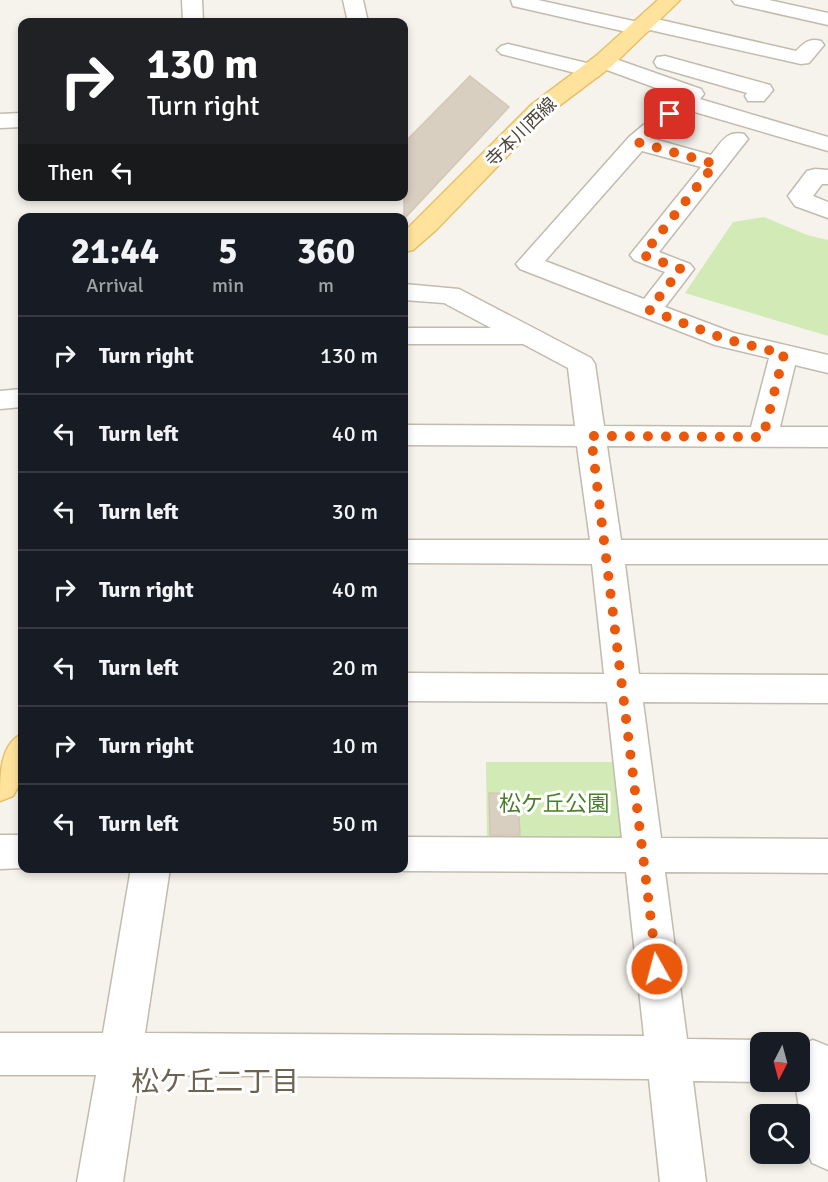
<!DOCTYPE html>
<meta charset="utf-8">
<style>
:root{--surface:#171b24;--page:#242831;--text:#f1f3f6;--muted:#9ea1a6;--line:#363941}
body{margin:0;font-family:Signika,"Noto Sans JP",sans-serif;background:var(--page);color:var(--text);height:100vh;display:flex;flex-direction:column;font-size:22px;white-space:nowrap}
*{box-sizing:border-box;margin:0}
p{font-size:20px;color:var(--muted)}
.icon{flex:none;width:33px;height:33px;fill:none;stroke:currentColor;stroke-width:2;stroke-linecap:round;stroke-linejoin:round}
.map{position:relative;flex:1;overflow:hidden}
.sheet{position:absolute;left:18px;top:213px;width:390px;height:660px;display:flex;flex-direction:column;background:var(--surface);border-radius:12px;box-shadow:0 3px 9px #0003}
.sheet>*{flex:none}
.top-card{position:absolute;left:18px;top:18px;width:390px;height:183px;border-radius:12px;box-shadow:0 3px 9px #0003;background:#202124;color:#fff;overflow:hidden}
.needle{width:39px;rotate:186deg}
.tools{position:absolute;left:750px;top:1032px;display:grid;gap:12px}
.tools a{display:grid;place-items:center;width:60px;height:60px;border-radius:12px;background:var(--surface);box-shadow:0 3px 9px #0003;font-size:30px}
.pin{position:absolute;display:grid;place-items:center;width:51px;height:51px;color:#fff;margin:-26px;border-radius:12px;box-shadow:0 3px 9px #0006}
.me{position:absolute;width:66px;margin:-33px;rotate:353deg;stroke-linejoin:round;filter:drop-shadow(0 0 4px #0008)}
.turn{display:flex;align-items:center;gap:21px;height:126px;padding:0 30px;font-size:27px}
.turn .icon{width:78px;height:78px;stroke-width:2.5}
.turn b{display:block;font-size:42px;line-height:51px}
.then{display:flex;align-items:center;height:57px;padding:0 30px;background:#0003;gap:12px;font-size:22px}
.eta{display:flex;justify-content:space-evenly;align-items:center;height:102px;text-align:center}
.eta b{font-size:36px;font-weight:700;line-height:42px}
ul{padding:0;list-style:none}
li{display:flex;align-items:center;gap:18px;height:78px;padding:0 30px;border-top:2px solid var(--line)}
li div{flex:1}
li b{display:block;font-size:22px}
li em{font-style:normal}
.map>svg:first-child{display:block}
.green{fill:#d2eab5}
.building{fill:#d8cfc1;stroke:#d3c7b4;stroke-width:1.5}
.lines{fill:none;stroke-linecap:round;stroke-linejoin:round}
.minor-casing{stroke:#c2bbae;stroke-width:3}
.major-casing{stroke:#e6c16a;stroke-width:3}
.minor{fill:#fff;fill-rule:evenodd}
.major{fill:#ffe39c;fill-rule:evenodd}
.route{stroke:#ea580c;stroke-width:10;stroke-dasharray:0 18}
.labels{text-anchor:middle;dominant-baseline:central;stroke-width:6;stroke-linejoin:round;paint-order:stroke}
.far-street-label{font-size:18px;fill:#4b4439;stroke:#fff}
.park-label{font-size:22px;fill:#4a7f2a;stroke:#fff}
.near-neighbourhood-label{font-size:28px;fill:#6e6250;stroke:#fff}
</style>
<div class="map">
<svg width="828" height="1182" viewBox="0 0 828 1182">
<rect width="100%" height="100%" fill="#f6f3ec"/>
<g class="green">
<polygon points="764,217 807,235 828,240 828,336 685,293 733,222"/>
<polygon points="486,762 617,762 627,846 487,845"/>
</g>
<g class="building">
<polygon points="470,76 509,107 404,219 404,143"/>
<polygon points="489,793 518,794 520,835 490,835"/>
</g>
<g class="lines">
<g class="minor-casing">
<g id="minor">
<polygon points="182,0 202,0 203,22 183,22"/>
<polygon points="343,0 363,0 368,22 348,22"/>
<path d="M 511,0 L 538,0 L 638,22 L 648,17 L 796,51 C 805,42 809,38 821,41 L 824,45 L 809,63 L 801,64 L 650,30 L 640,35 L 513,6 Z"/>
<polygon points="732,0 769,0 828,13 828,25 735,4"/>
<polygon points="508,44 599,66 602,71 599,76 591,77 501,54 497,50 501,46"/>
<path d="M 604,55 L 701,89 L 704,94 L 700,99 L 828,137 L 828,151 L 688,110 L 654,139 L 711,155 C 721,143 726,130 744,134 L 748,139 L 659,252 L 690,264 L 694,269 L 665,307 L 734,333 L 828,355 L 828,373 L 795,365 L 780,427 L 828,427 L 828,447 L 607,446 L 621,540 L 828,540 L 828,564 L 625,564 L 639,674 L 828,675 L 828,703 L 643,702 L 661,838 L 828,839 L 828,873 L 665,872 L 687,1039 L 760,1040 L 767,1042 L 760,1042 L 762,1082 L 693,1081 L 706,1182 L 660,1182 L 649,1079 L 139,1075 L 123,1182 L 77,1182 L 96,1075 L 0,1075 L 0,1033 L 103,1033 L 131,868 L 170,868 L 145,1033 L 644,1036 L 626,872 L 404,871 L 397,868 L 404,868 L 404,837 L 622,838 L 607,702 L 404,701 L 404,673 L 604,674 L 592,564 L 404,563 L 404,540 L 590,540 L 577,446 L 404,445 L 404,425 L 575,426 L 568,368 L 523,344 L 404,344 L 404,328 L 491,328 L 444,303 L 404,300 L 404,284 L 459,289 L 591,358 L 595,364 L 604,426 L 751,427 L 769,358 L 715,345 L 520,269 L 516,264 L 629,137 L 678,96 L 596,66 L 593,61 L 596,56 ZM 642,151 L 701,167 L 630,255 L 634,260 L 665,272 L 644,299 L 545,261 Z"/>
<polygon points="665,56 770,85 773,90 764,101 748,101 745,96 747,93 657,67 654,62 657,57"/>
<polygon points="22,113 22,127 0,128 0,114"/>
<polygon points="815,169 828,170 828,184 822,184 813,196 828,202 828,218 795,206 788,196 807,171"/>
<polygon points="22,389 22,407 0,409 0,391"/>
<polygon points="0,835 22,835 23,868 0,869"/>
<polygon points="813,1040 828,1046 828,1170 812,1163 805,1147 795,1082 800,1082 800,1045"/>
</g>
</g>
<g class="major-casing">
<g id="major">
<polygon points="658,0 680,0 612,66 547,115 437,229 413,250 404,252 404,232 531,105 596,56"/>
<path d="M 22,734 L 22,780 L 13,796 L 0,801 C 0,774 0,744 22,734 Z"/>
</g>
</g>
<use href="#minor" class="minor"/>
<use href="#major" class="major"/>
</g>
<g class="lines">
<polyline class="route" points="657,969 591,436 763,437 784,354 725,339 649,310 681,269 643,255 715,164 637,142 670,114"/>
</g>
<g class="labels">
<g class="far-street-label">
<text transform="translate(521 132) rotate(-44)">寺本川西線</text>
</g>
<g class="park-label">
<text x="554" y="803">松ケ丘公園</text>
</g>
<g class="near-neighbourhood-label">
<text x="215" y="1082">松ケ丘二丁目</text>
</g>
</g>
</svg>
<div class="tools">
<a><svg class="needle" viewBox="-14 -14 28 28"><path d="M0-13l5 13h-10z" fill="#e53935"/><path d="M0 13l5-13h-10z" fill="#9ea1a6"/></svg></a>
<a><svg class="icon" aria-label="search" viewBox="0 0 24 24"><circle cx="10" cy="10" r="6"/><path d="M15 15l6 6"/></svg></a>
</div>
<div class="pin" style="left:670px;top:114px;background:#d93025"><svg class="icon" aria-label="arrive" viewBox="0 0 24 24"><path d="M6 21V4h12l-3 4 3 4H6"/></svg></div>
<svg class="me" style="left:657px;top:969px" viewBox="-20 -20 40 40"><circle r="17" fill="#ea580c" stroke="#fff" stroke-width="3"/><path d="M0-11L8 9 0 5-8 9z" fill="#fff"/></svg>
<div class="top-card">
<div class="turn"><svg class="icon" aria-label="right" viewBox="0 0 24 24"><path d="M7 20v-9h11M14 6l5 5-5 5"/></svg><div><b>130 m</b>Turn right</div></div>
<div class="then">Then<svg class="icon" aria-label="left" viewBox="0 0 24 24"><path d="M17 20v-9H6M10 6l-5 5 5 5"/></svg></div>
</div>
<section class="sheet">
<div class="eta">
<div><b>21:44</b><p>Arrival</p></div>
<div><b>5</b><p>min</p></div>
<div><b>360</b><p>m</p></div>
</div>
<ul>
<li><svg class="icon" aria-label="right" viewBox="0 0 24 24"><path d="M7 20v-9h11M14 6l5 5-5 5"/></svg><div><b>Turn right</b></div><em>130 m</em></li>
<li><svg class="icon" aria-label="left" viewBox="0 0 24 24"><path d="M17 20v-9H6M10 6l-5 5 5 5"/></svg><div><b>Turn left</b></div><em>40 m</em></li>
<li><svg class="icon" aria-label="left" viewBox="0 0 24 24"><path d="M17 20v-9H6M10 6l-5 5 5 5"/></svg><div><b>Turn left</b></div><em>30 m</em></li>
<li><svg class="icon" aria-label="right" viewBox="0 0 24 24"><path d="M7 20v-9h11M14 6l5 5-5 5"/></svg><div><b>Turn right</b></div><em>40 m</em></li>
<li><svg class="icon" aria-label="left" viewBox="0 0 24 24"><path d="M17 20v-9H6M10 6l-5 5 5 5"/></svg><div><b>Turn left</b></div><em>20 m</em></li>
<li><svg class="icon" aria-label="right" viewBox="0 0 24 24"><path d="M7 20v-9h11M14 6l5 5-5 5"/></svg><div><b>Turn right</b></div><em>10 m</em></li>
<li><svg class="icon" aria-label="left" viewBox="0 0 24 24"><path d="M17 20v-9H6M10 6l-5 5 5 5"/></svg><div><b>Turn left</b></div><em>50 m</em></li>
</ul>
</section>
</div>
